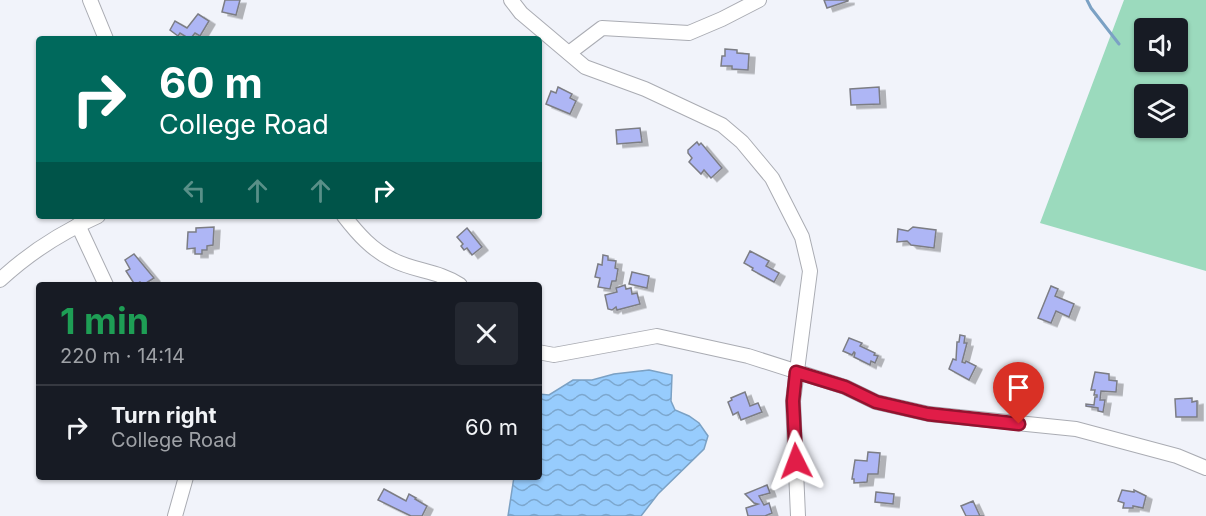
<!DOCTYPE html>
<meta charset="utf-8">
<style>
:root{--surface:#171b24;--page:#242831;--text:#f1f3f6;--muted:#9ea1a6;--line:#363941}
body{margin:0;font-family:Inter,sans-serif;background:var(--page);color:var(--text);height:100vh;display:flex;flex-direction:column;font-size:22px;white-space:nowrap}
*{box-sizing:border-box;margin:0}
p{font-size:20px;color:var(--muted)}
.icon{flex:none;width:33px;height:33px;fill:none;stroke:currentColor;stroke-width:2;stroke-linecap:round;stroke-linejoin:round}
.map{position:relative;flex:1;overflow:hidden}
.panel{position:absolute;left:36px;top:282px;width:506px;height:198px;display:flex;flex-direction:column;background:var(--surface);border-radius:6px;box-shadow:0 2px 4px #0004}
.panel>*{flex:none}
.guide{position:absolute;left:36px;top:36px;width:506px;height:183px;border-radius:6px;box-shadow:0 2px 4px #0004;background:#00695c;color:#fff;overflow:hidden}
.tools{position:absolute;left:1134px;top:18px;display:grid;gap:12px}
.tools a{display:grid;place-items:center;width:54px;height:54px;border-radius:6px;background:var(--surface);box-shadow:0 2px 4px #0004;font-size:30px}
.pin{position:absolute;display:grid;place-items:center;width:51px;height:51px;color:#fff;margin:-62px -26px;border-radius:50% 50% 50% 0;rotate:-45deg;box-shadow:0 0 6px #0007}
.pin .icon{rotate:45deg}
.me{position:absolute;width:66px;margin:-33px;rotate:357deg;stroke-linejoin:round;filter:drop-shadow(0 0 4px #0008)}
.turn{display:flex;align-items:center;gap:21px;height:126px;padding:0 24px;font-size:27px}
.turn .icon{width:78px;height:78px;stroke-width:2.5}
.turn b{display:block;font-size:42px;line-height:51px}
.lanes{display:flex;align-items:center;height:57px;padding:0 24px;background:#0003;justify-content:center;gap:30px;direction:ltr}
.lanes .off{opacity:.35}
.round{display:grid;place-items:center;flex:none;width:63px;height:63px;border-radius:6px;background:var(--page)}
.overview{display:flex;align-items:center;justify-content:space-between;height:102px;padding:0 24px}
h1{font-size:36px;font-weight:700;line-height:45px;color:#1e9e55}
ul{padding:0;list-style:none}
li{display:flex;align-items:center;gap:18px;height:84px;padding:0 24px;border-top:2px solid var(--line)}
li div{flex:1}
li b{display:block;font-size:22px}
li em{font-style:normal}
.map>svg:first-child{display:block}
.green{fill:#9bdabd;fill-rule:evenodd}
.water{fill:url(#water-waves);stroke:#7ba1c4;stroke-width:1.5}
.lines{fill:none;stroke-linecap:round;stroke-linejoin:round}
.stream{stroke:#7ba1c4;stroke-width:3}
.building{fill:#aeb6f5;stroke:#7c7d84;stroke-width:1.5;filter:url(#shadow)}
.minor-casing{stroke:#aaacb3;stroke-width:16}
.minor{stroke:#fff;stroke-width:14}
.route-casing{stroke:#92132f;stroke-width:15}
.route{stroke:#e11d48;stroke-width:10}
</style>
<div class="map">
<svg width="1206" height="516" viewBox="0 0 1206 516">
<defs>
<pattern id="water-waves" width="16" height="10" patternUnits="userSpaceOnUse" patternTransform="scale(1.5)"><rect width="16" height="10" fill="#97ccfd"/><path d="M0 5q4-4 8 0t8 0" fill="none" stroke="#7ca7ce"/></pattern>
<filter id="shadow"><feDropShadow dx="6" dy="3.5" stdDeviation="0" flood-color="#0004"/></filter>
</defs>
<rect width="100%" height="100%" fill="#f1f3fa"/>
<path class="green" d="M 1124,0 L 1206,0 L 1206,271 L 1040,223 ZM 1144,28 L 1178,28 L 1178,62 L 1144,62 ZM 1144,94 L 1178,94 L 1178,128 L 1144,128 Z"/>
<polygon class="water" points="649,370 672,375 671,401 675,410 689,416 699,423 708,436 704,449 658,494 641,516 508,516 514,477 538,477 539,394 549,395 573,380 592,380 614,374"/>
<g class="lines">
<polyline class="stream" points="1087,0 1091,8 1119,44"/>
</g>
<g class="building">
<polygon points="225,0 240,0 236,15 222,12"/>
<polygon points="824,0 848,0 848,1 827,8"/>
<polygon points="198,14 209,21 200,36 195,33 191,38 188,38 180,33 178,36 170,30 175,21 187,28"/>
<polygon points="725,49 737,50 737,53 749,54 748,70 732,69 732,66 721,66 722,56 725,56"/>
<polygon points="558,87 572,94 570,98 576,101 570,114 546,104 551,91 556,93"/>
<polygon points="879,87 880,104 851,105 850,89"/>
<polygon points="640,128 642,142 617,144 616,130"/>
<polygon points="697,142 699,145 701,143 722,168 711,178 704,170 701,174 689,162 692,158 688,153 688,150"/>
<polygon points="214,227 213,245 207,246 207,250 202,250 202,254 195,254 195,248 187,249 188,232 196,232 196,228"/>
<polygon points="913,227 936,230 934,248 911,245 907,241 897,242 898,229 908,231"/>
<polygon points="467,228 482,247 472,255 467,248 464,250 461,246 463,244 457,237"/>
<polygon points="750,251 769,261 766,266 779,273 774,282 752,270 753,268 744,263"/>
<polygon points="134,254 154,278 143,285 140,282 135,285 126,271 130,269 125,260"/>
<polygon points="603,255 608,256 608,260 616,261 615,268 618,269 616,281 612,281 610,289 598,287 600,278 595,277 598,264 602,265"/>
<polygon points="632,272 649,276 647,288 629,284"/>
<polygon points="625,285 626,289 631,288 632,294 637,293 640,304 617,310 616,307 612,310 608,309 605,295 617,292 616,288"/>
<polygon points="1051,286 1058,289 1055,296 1074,304 1069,317 1056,311 1051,323 1038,318"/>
<polygon points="960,335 965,336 964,343 967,343 962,362 965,363 966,361 976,366 969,380 949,369 953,359 956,360 957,342 959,342"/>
<polygon points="849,338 862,343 860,346 875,353 874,355 878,356 875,363 871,361 870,365 854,357 855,353 854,352 852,355 843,351"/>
<polygon points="1095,372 1109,374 1109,380 1117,381 1116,392 1101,391 1100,400 1105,400 1103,412 1098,411 1098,408 1086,406 1086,404 1094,405 1095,397 1097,397 1097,395 1094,395 1095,390 1091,390"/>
<polygon points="745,392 750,406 758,403 762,412 741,420 738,412 733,415 728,402 732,400 731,398"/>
<polygon points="1192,398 1192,402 1197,401 1197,417 1176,417 1175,399"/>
<polygon points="868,452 880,453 878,474 868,474 867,482 854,483 854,479 852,479 855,460 867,461"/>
<polygon points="767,485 770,493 759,496 764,505 769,503 772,513 765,516 748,516 746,508 758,504 754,503 745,494"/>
<polygon points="384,489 406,501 409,494 416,498 415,499 427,506 422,516 411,516 378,500"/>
<polygon points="1122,490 1134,492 1134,490 1146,496 1143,508 1133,506 1133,508 1123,508 1124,503 1118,501"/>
<polygon points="876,492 894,494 893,504 875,502"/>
<polygon points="973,501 980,516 984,516 966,516 961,506"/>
</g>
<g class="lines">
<g class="minor-casing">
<g id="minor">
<polyline points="90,0 106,39"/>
<polyline points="511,0 521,13 585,67 645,89 722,125 742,142 772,178 802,237 810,271 793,401 798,516"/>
<polyline points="569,53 602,28 689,33 722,19 759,0"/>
<path d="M 344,216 C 358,234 372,250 393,260 C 414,271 439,271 460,285"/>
<polyline points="78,225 106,285"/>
<path d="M 0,280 C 29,253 62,232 98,216"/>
<polyline points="538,352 554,355 657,336 748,356 845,387 876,402 929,414 1076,429 1177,456 1206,468"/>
<polyline points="175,516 186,477"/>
</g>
</g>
<use href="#minor" class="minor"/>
</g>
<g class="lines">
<g class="route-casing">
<polyline id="route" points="796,461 793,401 796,372 845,387 876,402 928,414 1019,424"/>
</g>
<use href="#route" class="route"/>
</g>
</svg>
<div class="tools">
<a><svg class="icon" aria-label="sound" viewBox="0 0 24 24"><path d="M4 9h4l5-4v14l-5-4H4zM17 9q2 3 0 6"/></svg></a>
<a><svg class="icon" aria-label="layers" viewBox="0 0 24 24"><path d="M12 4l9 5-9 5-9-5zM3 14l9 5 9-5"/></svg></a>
</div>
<div class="pin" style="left:1019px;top:424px;background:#d93025"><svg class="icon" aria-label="arrive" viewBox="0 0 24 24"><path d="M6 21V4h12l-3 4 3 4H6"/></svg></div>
<svg class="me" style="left:796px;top:461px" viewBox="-20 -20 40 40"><path d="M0-17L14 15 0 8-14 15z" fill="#e11d48" stroke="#fff" stroke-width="4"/></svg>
<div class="guide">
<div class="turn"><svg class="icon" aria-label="right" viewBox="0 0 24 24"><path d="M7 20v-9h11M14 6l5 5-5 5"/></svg><div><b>60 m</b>College Road</div></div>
<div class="lanes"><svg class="icon off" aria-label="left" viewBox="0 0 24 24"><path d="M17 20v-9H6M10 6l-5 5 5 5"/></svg><svg class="icon off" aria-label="ahead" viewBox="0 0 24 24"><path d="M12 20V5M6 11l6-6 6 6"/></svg><svg class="icon off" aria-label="ahead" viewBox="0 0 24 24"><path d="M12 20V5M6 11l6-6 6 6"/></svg><svg class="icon" aria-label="right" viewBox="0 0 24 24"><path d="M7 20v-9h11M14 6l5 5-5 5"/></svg></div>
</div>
<section class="panel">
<div class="overview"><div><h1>1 min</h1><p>220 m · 14:14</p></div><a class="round"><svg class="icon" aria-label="close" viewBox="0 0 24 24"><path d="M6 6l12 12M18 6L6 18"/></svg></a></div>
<ul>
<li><svg class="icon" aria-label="right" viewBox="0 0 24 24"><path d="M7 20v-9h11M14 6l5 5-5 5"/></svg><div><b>Turn right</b><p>College Road</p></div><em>60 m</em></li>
</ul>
</section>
</div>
